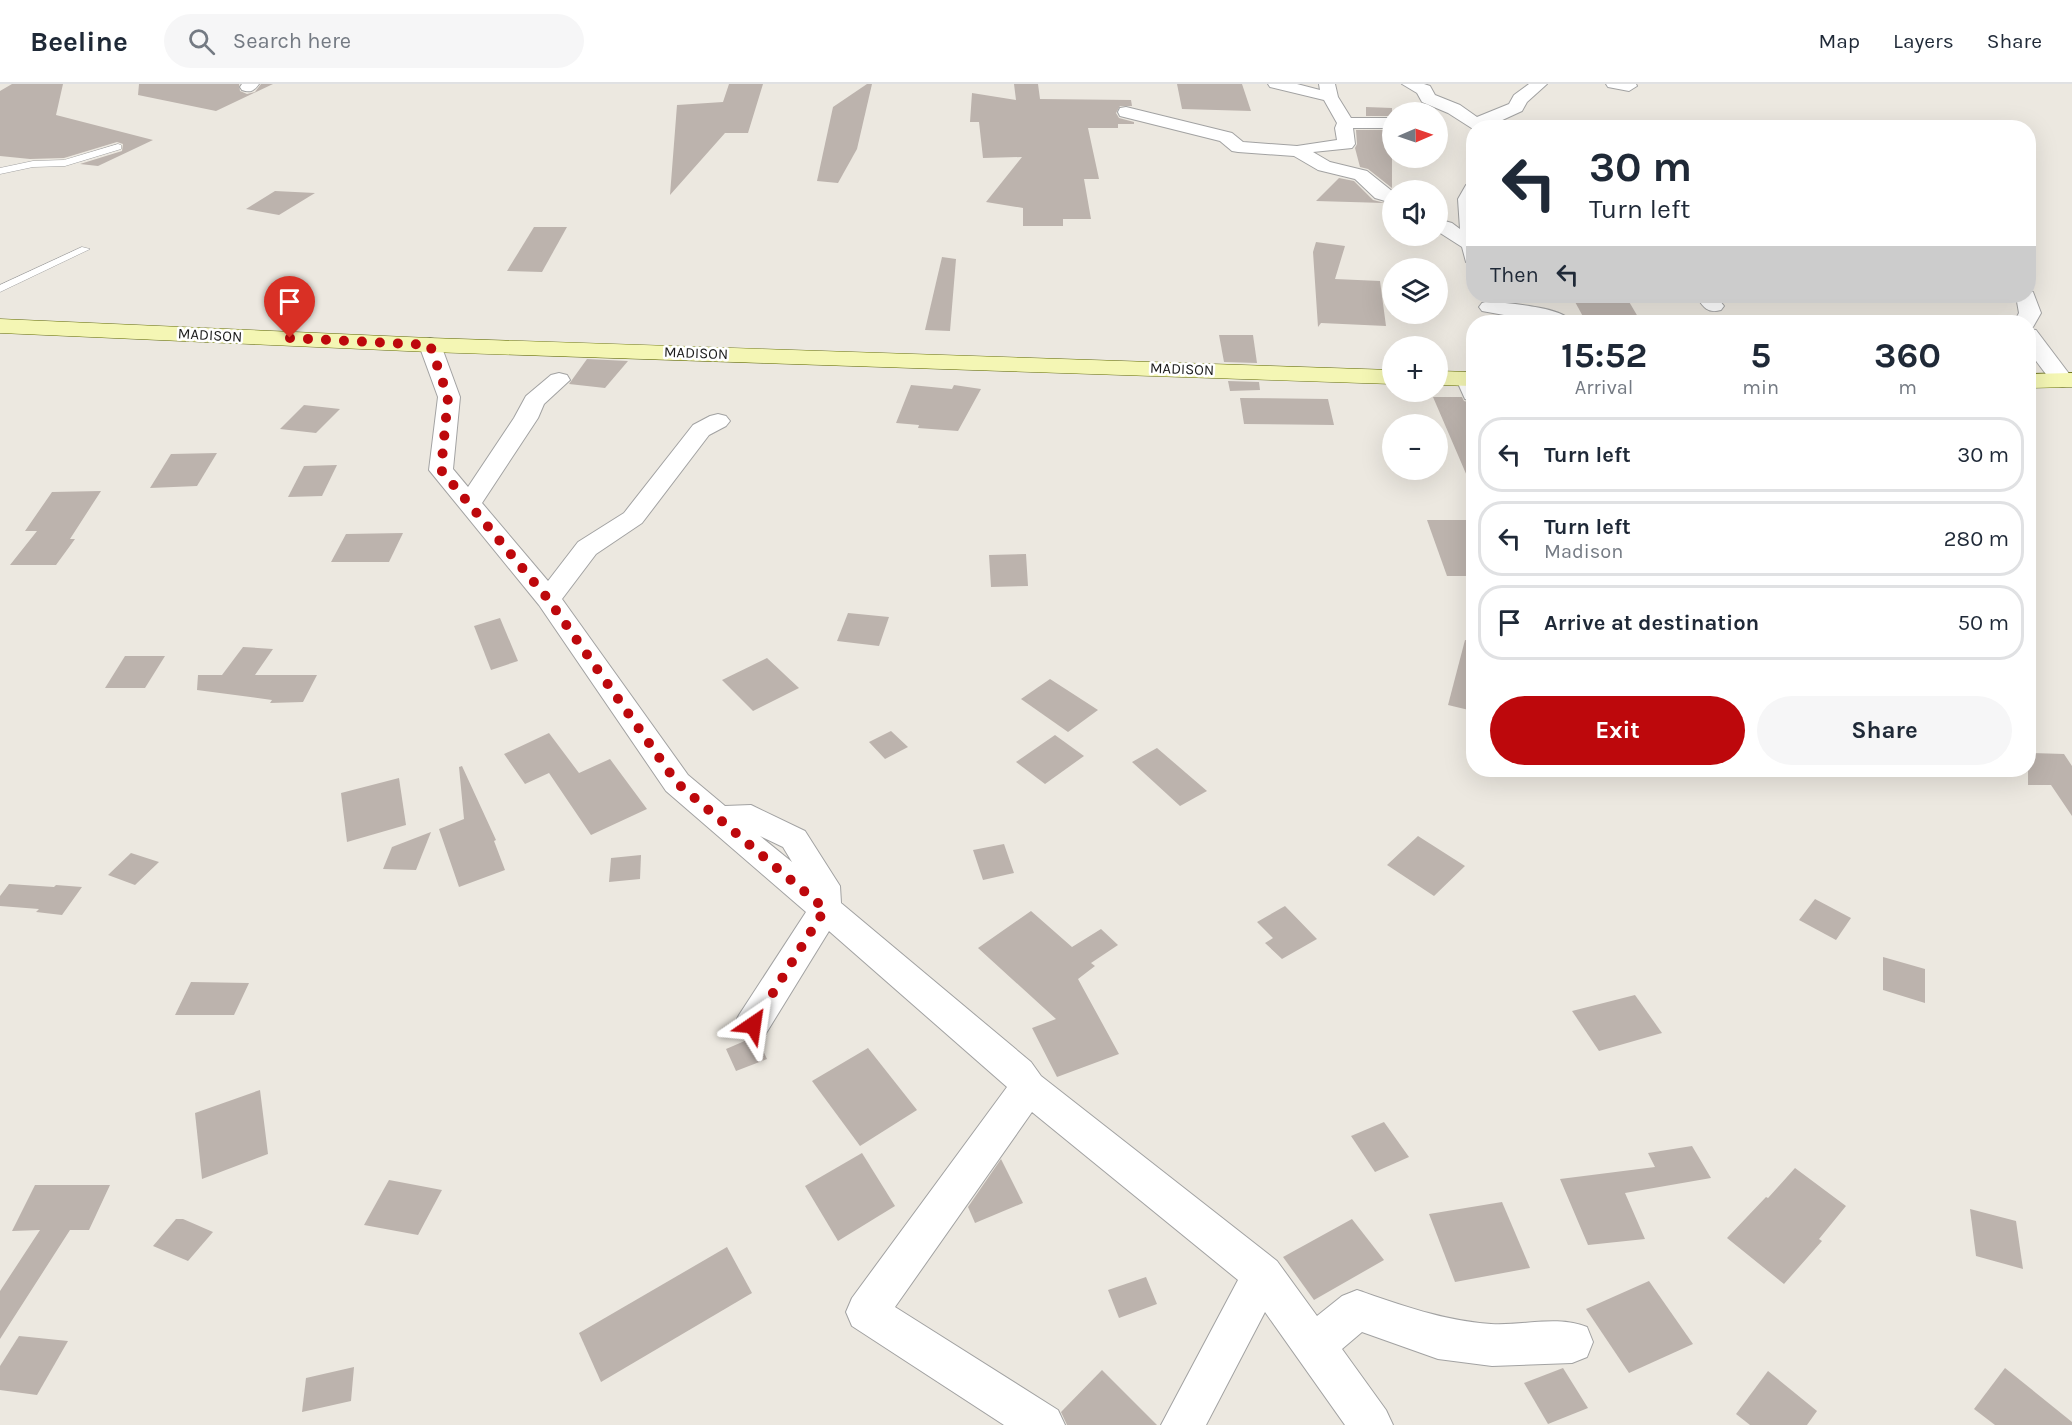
<!DOCTYPE html>
<meta charset="utf-8">
<style>
:root{--surface:#fff;--page:#f6f6f7;--text:#1f2937;--muted:#747a83;--line:#e0e1e3;--accent:#bd080c}
body{margin:0;font-family:Karla,sans-serif;background:var(--page);color:var(--text);height:100vh;display:flex;flex-direction:column;font-size:22px;white-space:nowrap}
*{box-sizing:border-box;margin:0}
p{font-size:20px;color:var(--muted)}
.icon{flex:none;width:33px;height:33px;fill:none;stroke:currentColor;stroke-width:2;stroke-linecap:round;stroke-linejoin:round}
.map{position:relative;flex:1;overflow:hidden}
.details{position:absolute;left:1466px;top:231px;width:570px;height:462px;display:flex;flex-direction:column;background:var(--surface);border-radius:24px;box-shadow:0 6px 24px #0002}
.details>*{flex:none}
.banner{position:absolute;left:1466px;top:36px;width:570px;height:183px;border-radius:24px;box-shadow:0 6px 24px #0002;background:#fff;color:var(--text);overflow:hidden}
.needle{width:39px;rotate:88deg}
.buttons{position:absolute;left:1382px;top:18px;display:grid;gap:12px}
.buttons a{display:grid;place-items:center;width:66px;height:66px;border-radius:50%;background:var(--surface);box-shadow:0 6px 24px #0002;font-size:30px}
.pin{position:absolute;display:grid;place-items:center;width:51px;height:51px;color:#fff;margin:-62px -26px;border-radius:50% 50% 50% 0;rotate:-45deg;box-shadow:0 0 6px #0007}
.pin .icon{rotate:45deg}
.me{position:absolute;width:66px;margin:-33px;rotate:32deg;stroke-linejoin:round;filter:drop-shadow(0 0 4px #0008)}
.turn{display:flex;align-items:center;gap:21px;height:126px;padding:0 24px;font-size:27px}
.turn .icon{width:78px;height:78px;stroke-width:2.5}
.turn b{display:block;font-size:42px;line-height:51px}
.then{display:flex;align-items:center;height:57px;padding:0 24px;background:#0003;gap:12px;font-size:22px}
.eta{display:flex;justify-content:space-evenly;align-items:center;height:102px;text-align:center}
.eta b{font-size:36px;font-weight:700;line-height:42px}
.primary-button{display:flex;gap:12px;margin-top:auto;padding:12px 24px}
.primary-button a{flex:1;height:69px;border-radius:36px;background:var(--accent);color:#fff;font-size:24px;font-weight:700;line-height:69px;text-align:center}
.primary-button a+a{background:var(--page);color:var(--text)}
ul{padding:0;list-style:none}
li{display:flex;align-items:center;gap:18px;height:75px;margin:0 12px 9px;padding:0 12px;border:3px solid var(--line);border-radius:24px}
li div{flex:1}
li b{display:block;font-size:22px}
li em{font-style:normal}
header{display:flex;align-items:center;gap:36px;box-sizing:border-box;height:84px;padding:0 30px;background:var(--surface);border-bottom:2px solid var(--line)}
header strong{font-size:28px}
nav{display:flex;gap:33px;margin-inline-start:auto;font-size:21px}
.search{width:420px;height:54px;background:var(--page);display:flex;align-items:center;gap:15px;box-sizing:border-box;padding:0 21px;border-radius:33px;color:var(--muted);font-size:22px}
.map>svg:first-child{display:block}
.building{fill:#bcb3ad}
.lines{fill:none;stroke-linecap:round;stroke-linejoin:round}
.lane-casing{stroke:#a2a2a2;stroke-width:1}
.street-casing{stroke:#a2a2a2;stroke-width:2}
.secondary-casing{stroke:#626b09;stroke-width:1}
.lane{fill:#fff;fill-rule:evenodd}
.street{fill:#fff;fill-rule:evenodd}
.secondary{fill:#f4f6b4;fill-rule:evenodd}
.route{stroke:#bd080c;stroke-width:10;stroke-dasharray:0 18}
.labels{text-anchor:middle;dominant-baseline:central;stroke-width:5;stroke-linejoin:round;paint-order:stroke}
.far-street-label{font-size:15px;fill:#1b1b1b;stroke:#fff}
</style>
<header>
<strong>Beeline</strong>
<div class="search"><svg class="icon" aria-label="search" viewBox="0 0 24 24"><circle cx="10" cy="10" r="6"/><path d="M15 15l6 6"/></svg>Search here</div>
<nav><a>Map</a><a>Layers</a><a>Share</a></nav>
</header>
<div class="map">
<svg width="2072" height="1341" viewBox="0 0 2072 1341">
<rect width="100%" height="100%" fill="#ece8e0"/>
<g class="building">
<polygon points="12,0 63,0 56,31 153,56 98,82 80,80 122,67 123,60 117,58 64,74 30,75 0,72 0,7"/>
<polygon points="139,0 239,0 240,7 247,10 255,8 261,0 273,0 216,27 138,11"/>
<polygon points="729,0 763,0 748,49 725,49 670,111 677,21 723,18"/>
<polygon points="867,0 872,0 857,65 838,99 817,97 833,23"/>
<polygon points="1014,0 1038,0 1040,15 1131,16 1132,22 1120,22 1116,29 1119,34 1134,38 1134,40 1118,40 1118,44 1088,44 1099,95 1084,95 1091,135 1063,135 1063,142 1023,142 1023,124 986,118 1022,73 983,74 979,38 970,38 972,9 1016,16"/>
<polygon points="1177,0 1242,0 1251,27 1182,25"/>
<polygon points="1366,23 1392,24 1392,32 1366,32"/>
<polygon points="1356,46 1392,46 1392,104 1368,85 1360,83 1355,64 1357,60"/>
<polygon points="1339,94 1354,97 1373,116 1385,119 1316,117"/>
<polygon points="275,107 315,109 279,131 246,125"/>
<polygon points="534,143 567,143 542,188 507,187"/>
<polygon points="1316,158 1345,162 1335,195 1380,197 1386,242 1321,239 1318,243 1313,168"/>
<polygon points="942,173 956,175 950,247 925,246"/>
<polygon points="1574,216 1628,216 1641,238 1586,238"/>
<polygon points="1219,251 1253,251 1257,279 1224,278"/>
<polygon points="587,275 628,277 605,304 569,300"/>
<polygon points="1228,297 1259,298 1260,306 1230,307"/>
<polygon points="911,301 952,305 954,301 981,305 958,347 918,344 919,341 896,339"/>
<polygon points="1433,313 1462,313 1464,317 1471,319 1473,324 1473,406"/>
<polygon points="1240,314 1328,315 1334,341 1244,340"/>
<polygon points="304,321 340,325 316,349 280,345"/>
<polygon points="217,369 197,402 150,404 171,370"/>
<polygon points="337,381 322,412 288,413 304,382"/>
<polygon points="101,407 70,455 75,455 56,481 10,481 37,447 25,447 52,408"/>
<polygon points="1427,436 1473,436 1473,492 1447,492"/>
<polygon points="403,449 389,478 331,478 346,450"/>
<polygon points="1026,470 1028,502 991,503 989,471"/>
<polygon points="848,529 889,533 879,562 837,557"/>
<polygon points="500,534 518,577 491,586 474,542"/>
<polygon points="1465,556 1473,557 1473,627 1448,621"/>
<polygon points="243,563 273,565 255,591 317,591 303,618 270,619 272,616 197,606 198,591 222,591"/>
<polygon points="125,572 165,572 145,604 105,604"/>
<polygon points="767,574 799,604 753,627 722,596"/>
<polygon points="1050,595 1098,626 1068,648 1021,615"/>
<polygon points="891,647 908,663 885,675 869,658"/>
<polygon points="549,649 579,689 610,675 647,725 591,751 549,689 525,700 504,670"/>
<polygon points="1055,651 1084,672 1045,700 1016,678"/>
<polygon points="1157,664 1207,707 1180,722 1132,678"/>
<polygon points="2028,669 2064,670 2072,682 2072,732 2051,701 2028,701"/>
<polygon points="462,682 496,756 494,757 505,786 459,803 439,745 464,735 459,683"/>
<polygon points="399,694 406,741 347,758 341,709"/>
<polygon points="431,748 416,786 383,785 392,763"/>
<polygon points="1418,752 1465,782 1434,812 1387,781"/>
<polygon points="1004,760 1014,789 983,796 973,766"/>
<polygon points="131,769 159,778 135,801 108,791"/>
<polygon points="641,771 640,795 609,798 611,774"/>
<polygon points="9,800 54,803 56,801 82,803 62,831 36,828 39,825 0,822 0,812"/>
<polygon points="1815,815 1851,834 1836,856 1799,836"/>
<polygon points="1285,822 1317,855 1282,875 1265,859 1273,854 1257,838"/>
<polygon points="1031,827 1072,863 1101,845 1118,861 1091,879 1095,882 1078,895 1119,970 1057,993 1032,944 1056,935 978,864"/>
<polygon points="1883,873 1925,885 1925,919 1883,906"/>
<polygon points="191,898 249,899 234,931 175,931"/>
<polygon points="1635,911 1662,949 1599,967 1572,927"/>
<polygon points="747,956 753,958 758,956 767,975 736,987 726,965"/>
<polygon points="868,964 917,1026 860,1062 812,997"/>
<polygon points="260,1006 268,1070 202,1095 195,1029"/>
<polygon points="1384,1038 1409,1073 1375,1088 1351,1052"/>
<polygon points="1692,1062 1711,1094 1625,1109 1645,1155 1588,1161 1560,1095 1655,1083 1648,1069"/>
<polygon points="862,1069 895,1122 838,1157 805,1102"/>
<polygon points="1001,1075 1023,1119 975,1139 968,1123"/>
<polygon points="1795,1084 1846,1122 1819,1155 1822,1157 1784,1200 1727,1154 1766,1113 1768,1114"/>
<polygon points="389,1096 442,1106 418,1151 364,1141"/>
<polygon points="35,1101 110,1101 89,1146 70,1146 0,1255 0,1207 40,1146 12,1147"/>
<polygon points="1502,1118 1530,1184 1455,1198 1429,1130"/>
<polygon points="1970,1125 2016,1137 2023,1185 1976,1172"/>
<polygon points="176,1135 183,1135 213,1148 188,1177 153,1162"/>
<polygon points="1352,1135 1384,1176 1314,1216 1283,1173"/>
<polygon points="727,1163 752,1209 601,1298 579,1249"/>
<polygon points="1146,1193 1157,1220 1119,1234 1108,1206"/>
<polygon points="1649,1197 1693,1260 1629,1289 1586,1225"/>
<polygon points="19,1252 68,1257 37,1311 0,1306 0,1282"/>
<polygon points="354,1283 351,1317 302,1328 306,1294"/>
<polygon points="1563,1284 1588,1324 1548,1340 1524,1299"/>
<polygon points="2005,1284 2072,1338 2072,1341 1995,1341 1974,1325"/>
<polygon points="1102,1286 1157,1341 1067,1341 1061,1328"/>
<polygon points="1768,1287 1817,1327 1807,1341 1750,1341 1736,1330"/>
</g>
<g class="lines">
<g class="lane-casing">
<g id="lane">
<polygon points="118,60 121,61 121,65 65,82 33,83 0,90 0,84 33,77 64,76"/>
<polygon points="82,163 90,165 0,208 0,201"/>
</g>
</g>
<g class="street-casing">
<g id="street">
<path d="M 242,0 L 259,0 C 254,7 250,9 242,6 L 240,3 Z"/>
<polygon points="1268,0 1297,0 1320,6 1319,0 1335,0 1338,13 1351,34 1392,34 1392,44 1353,44 1355,60 1352,64 1313,68 1330,78 1367,87 1392,107 1392,119 1375,114 1355,95 1318,86 1294,72 1238,68 1232,67 1220,57 1120,32 1118,28 1120,24 1126,23 1232,49 1243,58 1297,62 1337,56 1335,44 1337,39 1324,16 1270,3"/>
<polygon points="1402,0 1424,0 1430,2 1435,11 1460,21 1477,33 1509,20 1514,11 1529,0 1547,0 1527,18 1522,27 1485,44 1473,45 1448,29 1422,18 1417,9"/>
<polygon points="1606,0 1636,0 1637,2 1629,7 1608,3"/>
<polygon points="1473,99 1473,180 1466,178 1462,163 1437,147 1437,135 1452,139 1460,145 1458,115 1466,101"/>
<polygon points="2028,206 2033,208 2041,229 2033,243 2028,244 2028,238 2014,238 2019,229 2016,212 2028,212"/>
<path d="M 1696,212 L 1716,212 L 1724,222 L 1721,226 C 1708,230 1703,223 1696,212 Z"/>
<path d="M 1489,217 C 1508,220 1561,222 1572,238 L 1543,238 L 1482,227 L 1479,223 L 1482,219 Z"/>
<polygon points="2028,245 2036,246 2070,291 2072,294 2070,301 2062,303 2054,301 2028,266"/>
<path d="M 430,254 L 438,256 L 441,261 L 460,313 L 453,385 L 468,403 L 514,334 L 526,312 L 551,291 L 559,289 L 567,291 L 570,296 L 544,320 L 538,334 L 482,419 L 548,497 L 578,458 L 624,429 L 693,341 L 710,332 L 718,330 L 726,332 L 730,337 L 726,342 L 709,351 L 642,439 L 596,470 L 562,515 L 688,691 L 725,722 L 751,721 L 805,747 L 840,802 L 841,819 L 1031,978 L 1041,992 L 1277,1177 L 1317,1232 L 1342,1212 L 1357,1206 C 1401,1221 1444,1237 1491,1240 C 1523,1242 1557,1231 1587,1243 L 1593,1258 L 1587,1273 L 1572,1279 L 1492,1282 L 1438,1275 L 1362,1248 L 1342,1265 L 1386,1326 L 1393,1341 L 1345,1341 L 1265,1228 L 1206,1341 L 1161,1341 L 1238,1196 L 1032,1028 L 895,1223 L 1058,1326 L 1065,1341 L 1004,1341 L 852,1242 L 846,1228 L 852,1214 L 1007,1003 L 829,847 L 765,951 L 752,956 L 739,951 L 734,941 L 739,931 L 806,828 L 666,707 L 539,521 L 429,386 L 438,313 L 419,261 L 422,256 ZM 760,752 L 783,763 L 792,778 Z"/>
<polygon points="1467,288 1473,290 1473,317 1465,315 1456,295 1459,290"/>
</g>
</g>
<g class="secondary-casing">
<g id="secondary">
<polygon points="0,235 430,254 1392,286 1392,300 430,268 0,249"/>
<polygon points="1437,287 1473,288 1473,302 1437,301"/>
<polygon points="2072,289 2072,303 2028,304 2028,290"/>
</g>
</g>
<use href="#lane" class="lane"/>
<use href="#street" class="street"/>
<use href="#secondary" class="secondary"/>
</g>
<g class="lines">
<polyline class="route" points="290,254 430,261 448,313 441,386 548,515 677,699 825,825 753,941"/>
</g>
<g class="labels">
<g class="far-street-label">
<text transform="translate(210 251) rotate(3)">MADISON</text>
<text transform="translate(696 269) rotate(2)">MADISON</text>
<text transform="translate(1182 285) rotate(2)">MADISON</text>
</g>
</g>
</svg>
<div class="buttons">
<a><svg class="needle" viewBox="-14 -14 28 28"><path d="M0-13l5 13h-10z" fill="#e53935"/><path d="M0 13l5-13h-10z" fill="#747a83"/></svg></a>
<a><svg class="icon" aria-label="sound" viewBox="0 0 24 24"><path d="M4 9h4l5-4v14l-5-4H4zM17 9q2 3 0 6"/></svg></a>
<a><svg class="icon" aria-label="layers" viewBox="0 0 24 24"><path d="M12 4l9 5-9 5-9-5zM3 14l9 5 9-5"/></svg></a>
<a>+</a>
<a>−</a>
</div>
<div class="pin" style="left:290px;top:254px;background:#d93025"><svg class="icon" aria-label="arrive" viewBox="0 0 24 24"><path d="M6 21V4h12l-3 4 3 4H6"/></svg></div>
<svg class="me" style="left:753px;top:941px" viewBox="-20 -20 40 40"><path d="M0-17L14 15 0 8-14 15z" fill="#bd080c" stroke="#fff" stroke-width="4"/></svg>
<div class="banner">
<div class="turn"><svg class="icon" aria-label="left" viewBox="0 0 24 24"><path d="M17 20v-9H6M10 6l-5 5 5 5"/></svg><div><b>30 m</b>Turn left</div></div>
<div class="then">Then<svg class="icon" aria-label="left" viewBox="0 0 24 24"><path d="M17 20v-9H6M10 6l-5 5 5 5"/></svg></div>
</div>
<section class="details">
<div class="eta">
<div><b>15:52</b><p>Arrival</p></div>
<div><b>5</b><p>min</p></div>
<div><b>360</b><p>m</p></div>
</div>
<ul>
<li><svg class="icon" aria-label="left" viewBox="0 0 24 24"><path d="M17 20v-9H6M10 6l-5 5 5 5"/></svg><div><b>Turn left</b></div><em>30 m</em></li>
<li><svg class="icon" aria-label="left" viewBox="0 0 24 24"><path d="M17 20v-9H6M10 6l-5 5 5 5"/></svg><div><b>Turn left</b><p>Madison</p></div><em>280 m</em></li>
<li><svg class="icon" aria-label="arrive" viewBox="0 0 24 24"><path d="M6 21V4h12l-3 4 3 4H6"/></svg><div><b>Arrive at destination</b></div><em>50 m</em></li>
</ul>
<div class="primary-button"><a>Exit</a><a>Share</a></div>
</section>
</div>
